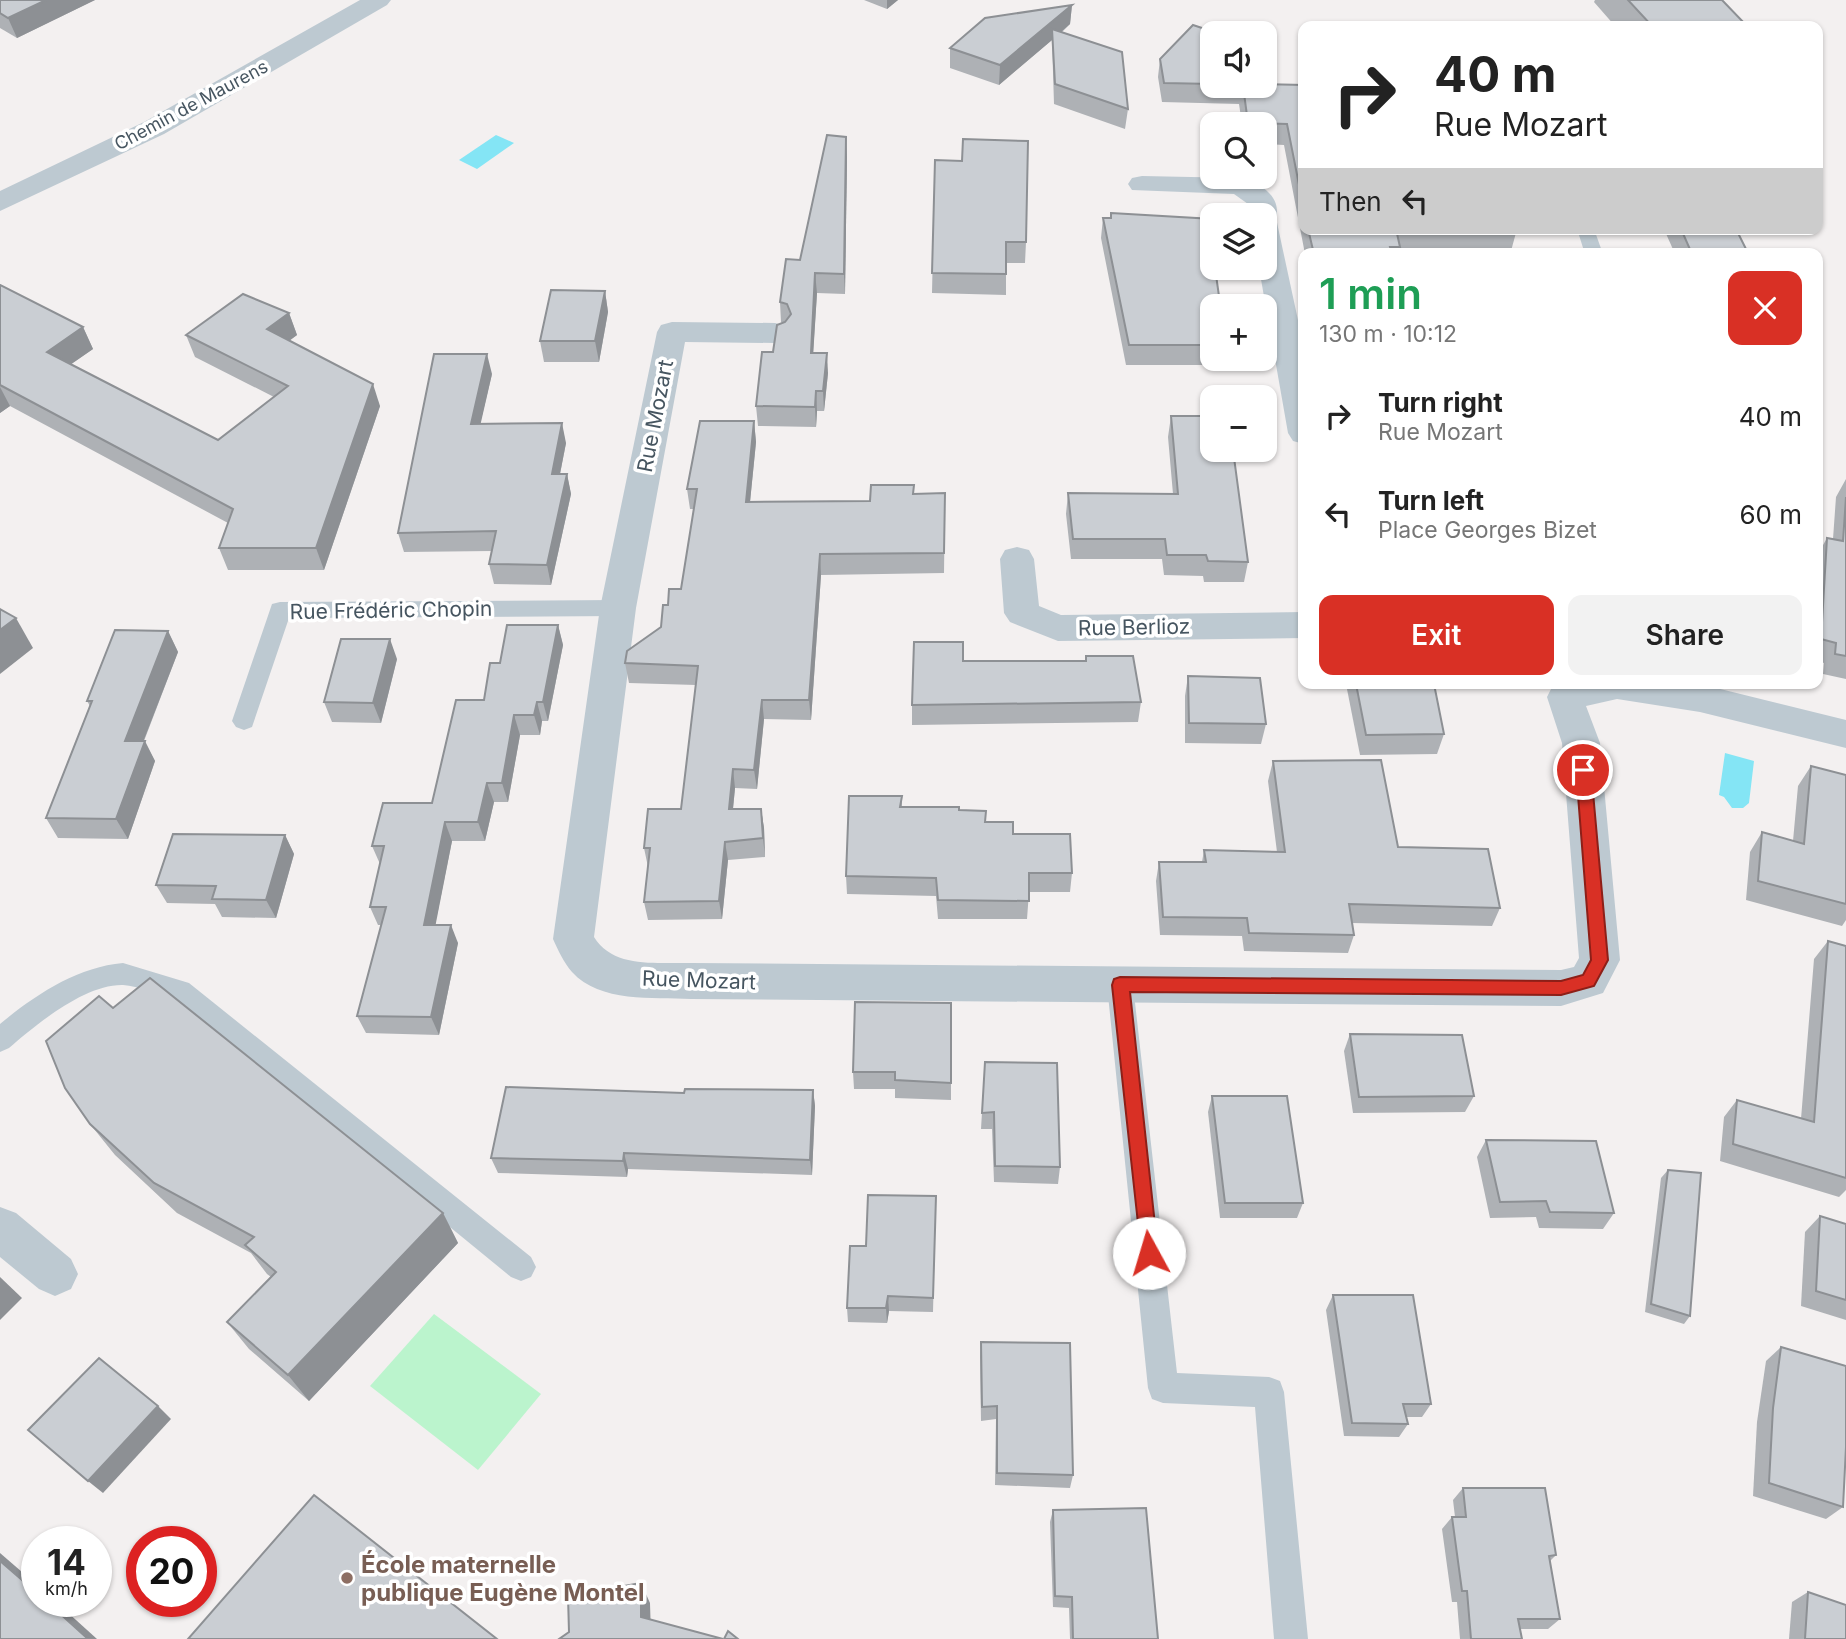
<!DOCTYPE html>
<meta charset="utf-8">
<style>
:root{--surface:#fff;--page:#f2f2f2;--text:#222;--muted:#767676;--accent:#d93025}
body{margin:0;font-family:Inter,sans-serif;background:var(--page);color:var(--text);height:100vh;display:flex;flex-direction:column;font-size:26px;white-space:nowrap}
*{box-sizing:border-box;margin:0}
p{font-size:23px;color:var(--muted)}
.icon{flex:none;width:38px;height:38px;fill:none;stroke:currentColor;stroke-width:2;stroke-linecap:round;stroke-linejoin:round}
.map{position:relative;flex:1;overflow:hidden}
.drawer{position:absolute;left:1298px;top:248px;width:525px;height:441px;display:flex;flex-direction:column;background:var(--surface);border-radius:14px;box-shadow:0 2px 5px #0004}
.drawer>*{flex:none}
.banner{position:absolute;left:1298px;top:21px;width:525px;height:214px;border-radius:14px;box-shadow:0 2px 5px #0004;background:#fff;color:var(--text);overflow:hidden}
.fabs{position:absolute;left:1200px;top:21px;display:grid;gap:14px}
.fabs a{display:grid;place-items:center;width:77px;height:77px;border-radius:14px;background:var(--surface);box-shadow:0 2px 5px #0004;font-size:35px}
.speed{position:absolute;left:21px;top:1526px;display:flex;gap:14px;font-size:35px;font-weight:700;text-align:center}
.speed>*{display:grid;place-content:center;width:91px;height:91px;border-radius:50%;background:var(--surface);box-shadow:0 2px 5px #0004;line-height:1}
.speed small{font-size:18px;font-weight:400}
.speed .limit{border:10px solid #d22;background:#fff;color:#111}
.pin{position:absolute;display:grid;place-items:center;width:60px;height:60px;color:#fff;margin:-30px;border:4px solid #fff;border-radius:50%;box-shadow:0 2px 7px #0007}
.me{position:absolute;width:77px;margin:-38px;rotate:354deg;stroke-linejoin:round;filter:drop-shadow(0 0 5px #0008)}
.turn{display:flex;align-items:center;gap:24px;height:147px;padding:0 21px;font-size:32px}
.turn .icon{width:91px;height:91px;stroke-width:2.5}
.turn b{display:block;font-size:49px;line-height:60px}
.then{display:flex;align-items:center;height:66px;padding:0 21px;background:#0003;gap:14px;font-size:26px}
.round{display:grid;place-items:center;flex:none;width:74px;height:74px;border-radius:14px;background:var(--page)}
.headline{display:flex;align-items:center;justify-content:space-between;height:119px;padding:0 21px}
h1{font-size:42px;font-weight:600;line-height:52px;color:#1e9e55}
.action{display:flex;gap:14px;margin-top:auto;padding:14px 21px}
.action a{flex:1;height:80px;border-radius:14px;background:var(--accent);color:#fff;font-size:28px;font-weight:600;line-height:80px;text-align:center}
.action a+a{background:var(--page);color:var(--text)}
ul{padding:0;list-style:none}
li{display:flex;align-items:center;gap:21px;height:98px;padding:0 21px}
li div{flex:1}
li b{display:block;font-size:26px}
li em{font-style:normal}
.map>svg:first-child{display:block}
.green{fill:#bbf4cd}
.water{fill:#84e5f5}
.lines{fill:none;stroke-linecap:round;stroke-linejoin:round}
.lane{fill:#bdc9d1;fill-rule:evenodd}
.street{fill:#bdc9d1;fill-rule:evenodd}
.wall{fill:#aeb1b5}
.shaded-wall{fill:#8d9094}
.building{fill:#caced3;stroke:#8d9094;stroke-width:2}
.route{fill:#d93025;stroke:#8d1f18;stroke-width:2}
.education-dot{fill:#8d6e63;stroke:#fff;stroke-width:2.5}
.labels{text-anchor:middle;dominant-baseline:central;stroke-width:7;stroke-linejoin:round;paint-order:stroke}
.far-street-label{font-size:18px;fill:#465560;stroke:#fff}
.street-label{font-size:21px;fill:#465560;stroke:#fff}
.near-education-label{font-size:24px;font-weight:bold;fill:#785e54;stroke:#fff;text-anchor:start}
</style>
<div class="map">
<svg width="1846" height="1639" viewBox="0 0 1846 1639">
<rect width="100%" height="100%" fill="#f3f0f0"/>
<polygon class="green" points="434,1314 541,1394 478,1470 370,1386"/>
<g class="water">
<polygon points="496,135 514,143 477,169 459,160"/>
<polygon points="1725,753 1754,761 1749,803 1743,808 1732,808 1724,797 1719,795"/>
</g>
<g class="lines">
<g class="lane">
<polygon points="1580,229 1594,229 1603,254 1585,254 1578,232"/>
<polygon points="618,600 626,602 629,608 626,614 618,616 289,618 252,727 244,730 236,727 232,721 272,604 280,602"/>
<path d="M 123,963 L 189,983 L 531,1257 L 536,1267 L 531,1277 L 521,1281 L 511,1277 L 171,999 C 156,994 139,986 123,985 C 85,984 37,1024 9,1048 L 0,1052 L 0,1024 C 35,995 77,967 123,963 Z"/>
<polygon points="1120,974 1129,977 1133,985 1177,1373 1269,1377 1280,1381 1284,1392 1308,1639 1274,1639 1255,1407 1163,1403 1152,1399 1148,1388 1107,985 1111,977"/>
</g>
<g class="street">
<polygon points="360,0 391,0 387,5 164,134 0,211 0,191 144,122"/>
<path d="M 1142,176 L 1240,178 C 1259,182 1282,196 1276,218 L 1304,348 L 1304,444 L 1293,441 L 1288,433 L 1259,268 L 1265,268 L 1265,215 L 1250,215 L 1248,204 L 1234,194 L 1132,190 L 1128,184 L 1132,178 Z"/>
<path d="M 672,322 L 775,323 L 786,326 L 790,333 L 786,340 L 775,343 L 685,342 L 636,608 L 594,937 C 614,969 656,962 691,963 L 1561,970 L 1574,967 L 1579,958 L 1562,743 L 1547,697 L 1552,687 L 1562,684 L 1700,684 L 1846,720 L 1846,748 L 1700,712 L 1617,699 L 1586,706 L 1600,743 L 1620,960 L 1603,993 L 1561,1006 L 691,999 C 653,997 600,1003 572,972 C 564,963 558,950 553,939 L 600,608 L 657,332 L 661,325 Z"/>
<polygon points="1017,547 1029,550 1034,559 1039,606 1061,615 1304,612 1304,638 1058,641 1010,622 1004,613 1000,559 1005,550"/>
<polygon points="0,1207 16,1213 71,1259 78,1274 71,1289 55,1296 39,1289 0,1257"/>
</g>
</g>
<g class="wall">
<polygon points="0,0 95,0 17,38 0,28"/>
<polygon points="864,0 898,0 887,9"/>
<polygon points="1595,0 1722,0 1747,26 1615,26 1594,2"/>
<polygon points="1072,5 1070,24 1062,32 1128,109 1125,129 1054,104 1052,40 999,85 950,68 950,48"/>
<polygon points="1213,33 1213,86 1304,85 1304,229 1517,229 1511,251 1400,250 1399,254 1305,254 1284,145 1265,144 1265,124 1242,124 1239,104 1162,102 1158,77 1160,59"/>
<polygon points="846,137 847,157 845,294 817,293 813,353 828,373 824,411 817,411 816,427 758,426 756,406 773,352 783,323 781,322 780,302 800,260"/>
<polygon points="935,160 1026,242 1025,263 1006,263 1006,295 932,293"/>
<polygon points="1111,213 1213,268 1216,268 1215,272 1220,303 1220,306 1213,306 1213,323 1210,323 1213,338 1213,354 1211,365 1126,365 1101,238 1103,218 1110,218"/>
<polygon points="1664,229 1736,229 1748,253 1675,254"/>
<polygon points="0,285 83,327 93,349 71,364 218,440 274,397 195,357 186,335 289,313 297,335 289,341 380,406 324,570 228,570 219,548 228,523 10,406 0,413"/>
<polygon points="605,291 608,312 599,362 544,362 540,341"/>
<polygon points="492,374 480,424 566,443 560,474 567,474 571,494 551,585 494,584 489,564 492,551 404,552 398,533"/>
<polygon points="1171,416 1248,562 1244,582 1204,582 1203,576 1164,575 1162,559 1071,559 1066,514 1068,493 1173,494 1168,437"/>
<polygon points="754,421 756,442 750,502 870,501 914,494 945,493 944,573 821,575 811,720 764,719 757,789 735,788 733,809 761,809 764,828 765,857 728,860 722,919 648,920 644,902 648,867 644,848 681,809 696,685 629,683 625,663 661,627 668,605 681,589 694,509 690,509 687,489"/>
<polygon points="1846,479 1846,679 1823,674 1824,663 1818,661 1818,554 1827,538 1833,539 1836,497"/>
<polygon points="558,625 563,645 548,721 542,721 540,735 520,735 508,802 494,802 485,841 452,841 435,925 458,943 439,1035 366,1033 357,1016 381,925 378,925 370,907 380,864 372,846 432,803 484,700 500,663"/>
<polygon points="168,631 178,652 144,741 155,761 128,839 58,838 46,818 90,706 87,701"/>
<polygon points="1086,656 1141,702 1138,722 912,725 912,705 963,661 1085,661"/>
<polygon points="397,659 381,723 332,722 324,702"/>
<polygon points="1188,676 1266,724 1261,744 1185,743 1185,696"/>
<polygon points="1346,684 1434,684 1444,734 1437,754 1360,755"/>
<polygon points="1273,761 1398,847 1500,908 1492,926 1352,923 1354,935 1348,953 1244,951 1242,936 1160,935 1156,881 1159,862 1202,862 1204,850 1277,852 1268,781"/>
<polygon points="1811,766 1846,775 1846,920 1842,926 1746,900 1750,852 1762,832 1793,841 1798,786"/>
<polygon points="902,796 902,807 986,811 986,822 1013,834 1072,873 1070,892 1029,892 1027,919 938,919 936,896 847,894 846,876"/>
<polygon points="285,835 294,854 276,918 222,917 215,904 167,903 156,885"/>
<polygon points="1828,941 1846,946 1846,1190 1839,1197 1720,1161 1724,1117 1737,1100 1801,1119 1814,959"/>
<polygon points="855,1002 951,1083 951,1100 895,1098 895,1089 854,1089 853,1072"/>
<polygon points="113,1008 443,1213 458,1243 309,1401 249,1349 227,1322 271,1277 267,1274 251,1253 177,1213 115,1155 90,1124"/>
<polygon points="1350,1034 1474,1096 1465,1112 1353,1113 1344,1051"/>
<polygon points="985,1062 1060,1167 1058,1184 994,1182 992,1129 981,1129"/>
<polygon points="813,1090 815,1106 812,1175 628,1169 627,1177 498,1173 491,1158"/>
<polygon points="1212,1096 1303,1203 1297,1218 1220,1218 1208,1112"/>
<polygon points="1486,1140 1614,1213 1603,1229 1539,1228 1536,1217 1490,1218 1477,1157"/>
<polygon points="1668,1170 1690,1316 1684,1324 1645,1312 1661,1178"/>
<polygon points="936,1196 933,1312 889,1311 887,1323 848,1322 847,1308 866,1246"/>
<polygon points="1820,1216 1846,1224 1846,1320 1801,1306 1805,1232"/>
<polygon points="1333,1295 1431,1404 1422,1417 1406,1417 1408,1424 1399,1437 1344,1436 1326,1310"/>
<polygon points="981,1342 1073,1475 1070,1488 995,1485 996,1419 981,1421 980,1356"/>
<polygon points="1781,1347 1843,1507 1826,1519 1753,1496 1757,1422 1766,1361"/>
<polygon points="1463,1488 1556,1555 1550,1561 1560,1619 1548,1629 1520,1629 1522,1639 1460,1639 1457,1602 1452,1602 1442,1529 1452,1517 1455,1517 1453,1500"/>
<polygon points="1053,1510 1158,1639 1070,1639 1069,1608 1053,1607 1050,1522"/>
<polygon points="1808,1592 1846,1639 1789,1639 1792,1602"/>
</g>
<g class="shaded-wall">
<polygon points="46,0 95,0 17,38 8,18"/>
<polygon points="887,0 898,0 887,9"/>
<polygon points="1072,5 1070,24 1053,39 1052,29 1052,40 999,85 1000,65"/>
<polygon points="846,137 847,157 845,294 844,274"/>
<polygon points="815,273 817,293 812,373 811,353"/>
<polygon points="605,291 608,312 599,362 595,341"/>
<polygon points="289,313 297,335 275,351 267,329"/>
<polygon points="83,327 93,349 57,374 47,352"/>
<polygon points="827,353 828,373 824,411 823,391"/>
<polygon points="487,354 492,374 476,444 471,424"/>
<polygon points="373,384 380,406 324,570 316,548"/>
<polygon points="0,387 10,406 0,413"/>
<polygon points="816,391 817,411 816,427 815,407"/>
<polygon points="754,421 756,442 748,522 746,502"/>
<polygon points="562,423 566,443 556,494 552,474"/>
<polygon points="567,474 571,494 551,585 547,565"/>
<polygon points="820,554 821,575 811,720 809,700"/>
<polygon points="16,618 33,648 0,674 0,630"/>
<polygon points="558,625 563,645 548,721 543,702"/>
<polygon points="168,631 178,652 136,760 125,741"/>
<polygon points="390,639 397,659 381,723 373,703"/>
<polygon points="762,700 764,719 757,789 754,770"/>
<polygon points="537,702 542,721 540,735 534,715"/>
<polygon points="514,715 520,735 508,802 502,783"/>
<polygon points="145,741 155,761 128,839 116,819"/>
<polygon points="733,769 735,788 731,828 729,809"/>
<polygon points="487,783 494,802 485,841 478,822"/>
<polygon points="761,809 764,828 765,857 763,838"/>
<polygon points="445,822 452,841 432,943 424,925"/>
<polygon points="285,835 294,854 276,918 266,900"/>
<polygon points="725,842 728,860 722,919 719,901"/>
<polygon points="451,925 458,943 439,1035 431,1017"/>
<polygon points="813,1090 815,1106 812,1175 810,1160"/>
<polygon points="624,1153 628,1169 627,1177 623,1161"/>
<polygon points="443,1213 458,1243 309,1401 288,1375"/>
<polygon points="0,1277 22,1298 0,1320"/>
<polygon points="888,1296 889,1311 887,1323 886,1308"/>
<polygon points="158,1406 171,1419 103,1493 88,1481"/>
<polygon points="0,1553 37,1585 37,1593 0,1561"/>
<polygon points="641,1583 650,1603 651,1636 641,1617"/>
<polygon points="46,1601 55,1601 97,1639 88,1639"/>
</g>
<g class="building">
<polygon points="0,0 46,0 8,18 0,13"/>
<polygon points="1628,0 1722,0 1747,26 1652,26"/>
<polygon points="1072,5 1000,65 950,48 985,18"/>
<polygon points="1193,25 1217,33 1213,33 1213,84 1164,83 1160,59"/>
<polygon points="1052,29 1122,52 1128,109 1055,84"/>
<polygon points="1265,84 1304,85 1304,210 1287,124 1248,123 1243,86 1265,86"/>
<polygon points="827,135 846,137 844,274 815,273 811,353 827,353 823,391 816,391 815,407 756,406 762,352 773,352 777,325 785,322 791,314 787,304 780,302 786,259 800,260"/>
<polygon points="963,139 1028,141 1026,242 1006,242 1006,274 932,273 935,160 962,161"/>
<polygon points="1111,213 1213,219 1213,268 1215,268 1220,303 1206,303 1213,338 1213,345 1129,345 1103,218 1111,218"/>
<polygon points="1308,229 1517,229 1517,230 1396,229 1400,247 1390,247 1392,254 1314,254"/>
<polygon points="1681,229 1736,229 1748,253 1692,254"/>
<polygon points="0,285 83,327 47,352 218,440 288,386 186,335 243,294 289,313 267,329 373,384 316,548 219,548 233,509 0,385"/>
<polygon points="551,290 605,291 595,341 540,341"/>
<polygon points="434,354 487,354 471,424 562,423 552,474 567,474 547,565 489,564 496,531 398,533"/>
<polygon points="1171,416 1213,416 1213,450 1233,450 1248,562 1208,561 1206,555 1167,555 1165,539 1073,539 1068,493 1178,494"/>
<polygon points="700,421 754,421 746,502 870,501 871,485 914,485 913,494 945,493 944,553 820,554 809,700 762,700 754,770 733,769 729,809 761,809 763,838 725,842 719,901 644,902 650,848 644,848 648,809 681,809 698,666 625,663 627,651 661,627 663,605 668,605 669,589 681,589 697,489 687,489"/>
<polygon points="1846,497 1846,656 1835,654 1836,643 1821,639 1827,538 1843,541"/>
<polygon points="0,609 16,618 0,630"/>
<polygon points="507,625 558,625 543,702 537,702 534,715 514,715 502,783 487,783 478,822 445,822 424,925 451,925 431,1017 357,1016 386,907 370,907 384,846 372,846 383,803 432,803 456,700 484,700 490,663 500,663"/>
<polygon points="115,630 168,631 125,741 145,741 116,819 46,818 92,701 87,701"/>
<polygon points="341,639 390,639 373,703 324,702"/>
<polygon points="914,642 963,642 963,661 1086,661 1086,656 1133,656 1141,702 912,705"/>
<polygon points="1188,676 1260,678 1266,724 1189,723"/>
<polygon points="1356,684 1434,684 1444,734 1366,735"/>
<polygon points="1381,760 1398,847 1488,849 1500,908 1349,904 1354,935 1249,933 1247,918 1163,917 1159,862 1206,862 1204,850 1285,852 1273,761"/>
<polygon points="1811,766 1846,775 1846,904 1758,881 1762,832 1804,844"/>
<polygon points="849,796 902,796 900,807 959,807 959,810 986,811 985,822 1013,822 1013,834 1070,834 1072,873 1029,873 1029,901 938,900 936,878 846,876"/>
<polygon points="173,834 285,835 266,900 212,899 216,886 156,885"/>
<polygon points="1828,941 1846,946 1846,1178 1733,1144 1737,1100 1814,1122"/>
<polygon points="150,978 443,1213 288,1375 227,1322 276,1272 245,1245 254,1237 154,1183 90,1124 65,1088 46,1041 99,996 113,1008"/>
<polygon points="855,1002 951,1003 951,1083 895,1080 895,1072 853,1072"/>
<polygon points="1350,1034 1462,1035 1474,1096 1359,1097"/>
<polygon points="985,1062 1057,1063 1060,1167 995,1166 994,1112 982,1113"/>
<polygon points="506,1087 684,1093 685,1089 813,1090 810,1160 624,1153 623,1161 491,1158"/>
<polygon points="1212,1096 1287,1096 1303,1203 1225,1203"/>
<polygon points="1486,1140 1596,1141 1614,1213 1550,1212 1546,1201 1500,1202"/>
<polygon points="1668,1170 1701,1173 1690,1316 1651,1304"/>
<polygon points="868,1195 936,1196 933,1298 888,1296 886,1308 847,1308 850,1246 866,1246"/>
<polygon points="1820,1216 1846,1224 1846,1300 1816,1291"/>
<polygon points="1333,1295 1413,1295 1431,1404 1403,1404 1408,1424 1352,1423"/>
<polygon points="981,1342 1070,1343 1073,1475 997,1473 997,1406 982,1407"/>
<polygon points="1781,1347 1846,1366 1846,1447 1843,1507 1769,1483 1773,1408"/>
<polygon points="99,1358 158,1406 88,1481 28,1430"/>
<polygon points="1463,1488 1545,1488 1556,1555 1549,1556 1560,1619 1518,1619 1522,1639 1471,1639 1467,1591 1462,1591 1452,1517 1466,1517"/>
<polygon points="314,1495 497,1639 188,1639"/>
<polygon points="1146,1508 1158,1639 1073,1639 1072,1597 1055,1596 1053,1510"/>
<polygon points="0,1561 37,1593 37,1601 46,1601 88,1639 0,1639"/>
<polygon points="641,1583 641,1617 723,1639 559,1639 569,1632 568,1596"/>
<polygon points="1808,1592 1846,1605 1846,1639 1805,1639"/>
<polygon points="728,1631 738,1639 724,1639"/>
</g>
<polygon class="route" points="1583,764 1591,770 1608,960 1594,986 1561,995 1130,992 1158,1253 1156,1260 1149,1262 1142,1260 1112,985 1114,979 1120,977 1561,981 1583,975 1591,960 1576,770"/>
<circle class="education-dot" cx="347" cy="1578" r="7"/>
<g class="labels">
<g class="far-street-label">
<text transform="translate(191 105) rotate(-28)">Chemin de Maurens</text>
</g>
<g class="street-label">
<text transform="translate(655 416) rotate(-79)">Rue Mozart</text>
<text transform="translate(391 610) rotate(-1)">Rue Frédéric Chopin</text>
<text transform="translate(1134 627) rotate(-1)">Rue Berlioz</text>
<text transform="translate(699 980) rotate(2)">Rue Mozart</text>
</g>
<g class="near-education-label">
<text x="361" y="1564">École maternelle<tspan x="361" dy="28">publique Eugène Montel</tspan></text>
</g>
</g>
</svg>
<div class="fabs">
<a><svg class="icon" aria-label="sound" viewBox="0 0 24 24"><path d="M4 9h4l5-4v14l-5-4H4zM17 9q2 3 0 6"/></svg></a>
<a><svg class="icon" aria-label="search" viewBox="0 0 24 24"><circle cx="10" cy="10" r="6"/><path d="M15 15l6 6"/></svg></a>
<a><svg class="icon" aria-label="layers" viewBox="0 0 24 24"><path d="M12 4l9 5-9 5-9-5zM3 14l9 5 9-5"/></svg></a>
<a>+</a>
<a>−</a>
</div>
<div class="speed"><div>14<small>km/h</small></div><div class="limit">20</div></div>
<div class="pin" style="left:1583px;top:770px;background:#d93025"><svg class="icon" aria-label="arrive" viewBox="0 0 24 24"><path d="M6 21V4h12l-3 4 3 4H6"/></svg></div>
<svg class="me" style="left:1149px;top:1253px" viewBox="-20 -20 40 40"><circle r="19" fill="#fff"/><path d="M0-13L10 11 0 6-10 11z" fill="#d93025"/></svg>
<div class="banner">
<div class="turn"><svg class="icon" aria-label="right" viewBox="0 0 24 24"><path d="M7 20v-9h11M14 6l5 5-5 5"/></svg><div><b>40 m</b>Rue Mozart</div></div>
<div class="then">Then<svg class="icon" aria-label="left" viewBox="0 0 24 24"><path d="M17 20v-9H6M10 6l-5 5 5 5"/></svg></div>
</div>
<section class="drawer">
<div class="headline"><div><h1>1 min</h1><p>130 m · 10:12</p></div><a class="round" style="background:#d93025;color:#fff"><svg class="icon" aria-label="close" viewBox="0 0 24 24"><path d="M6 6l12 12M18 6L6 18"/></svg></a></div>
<ul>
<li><svg class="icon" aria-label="right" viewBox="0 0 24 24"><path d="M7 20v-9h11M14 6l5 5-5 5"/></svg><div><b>Turn right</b><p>Rue Mozart</p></div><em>40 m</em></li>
<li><svg class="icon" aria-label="left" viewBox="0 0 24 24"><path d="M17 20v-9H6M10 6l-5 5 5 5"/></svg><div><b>Turn left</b><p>Place Georges Bizet</p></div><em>60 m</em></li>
</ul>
<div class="action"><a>Exit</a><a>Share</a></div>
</section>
</div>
